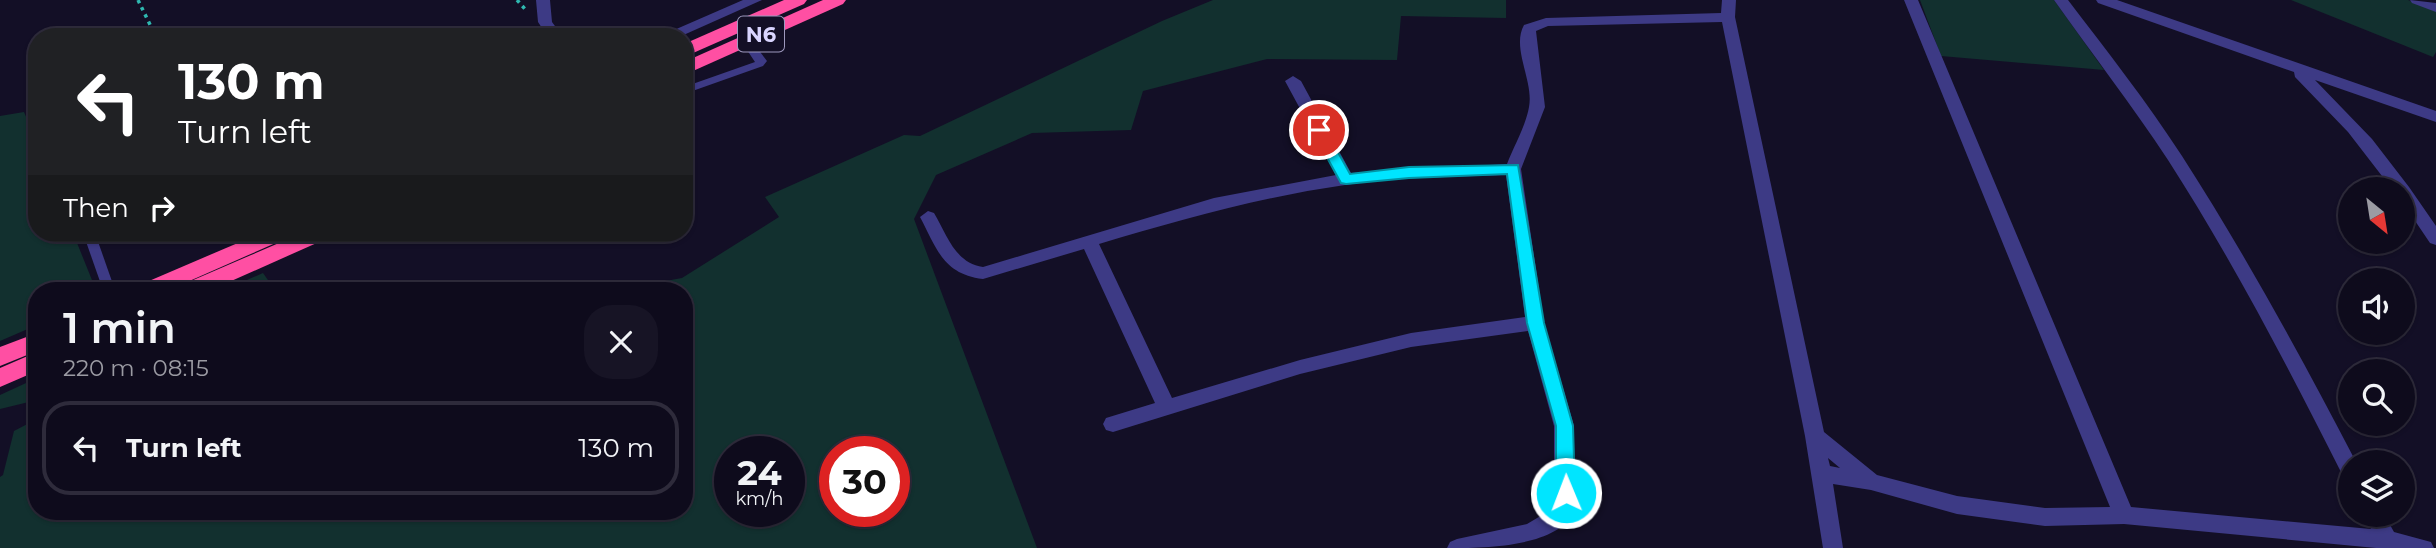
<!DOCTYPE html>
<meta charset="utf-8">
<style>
:root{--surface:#0e0b1c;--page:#171425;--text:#f1f3f6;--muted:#9b9ba3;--line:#2e2b3b}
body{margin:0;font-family:Montserrat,sans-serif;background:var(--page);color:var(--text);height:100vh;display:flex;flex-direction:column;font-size:26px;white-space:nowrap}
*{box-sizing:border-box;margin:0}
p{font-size:23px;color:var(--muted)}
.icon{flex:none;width:38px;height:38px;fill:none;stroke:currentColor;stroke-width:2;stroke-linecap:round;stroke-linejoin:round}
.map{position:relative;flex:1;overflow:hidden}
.side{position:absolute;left:28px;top:282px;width:665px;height:238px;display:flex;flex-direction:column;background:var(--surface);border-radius:28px;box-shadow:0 2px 5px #0004,0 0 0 2px var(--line)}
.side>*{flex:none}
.hud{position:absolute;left:28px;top:28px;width:665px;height:214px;border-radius:28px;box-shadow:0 2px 5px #0004,0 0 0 2px var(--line);background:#202124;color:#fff;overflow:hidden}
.needle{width:46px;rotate:150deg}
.fabs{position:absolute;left:2338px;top:177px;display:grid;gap:14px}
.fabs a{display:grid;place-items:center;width:77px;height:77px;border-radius:50%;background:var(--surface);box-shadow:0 2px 5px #0004,0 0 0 2px var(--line);font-size:35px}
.speed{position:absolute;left:714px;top:436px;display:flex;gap:14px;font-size:35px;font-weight:700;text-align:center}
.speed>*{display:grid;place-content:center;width:91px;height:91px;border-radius:50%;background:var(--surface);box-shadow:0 2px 5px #0004,0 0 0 2px var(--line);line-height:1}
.speed small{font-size:18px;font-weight:400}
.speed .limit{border:10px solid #d22;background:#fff;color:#111}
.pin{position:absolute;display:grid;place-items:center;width:60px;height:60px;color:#fff;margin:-30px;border:4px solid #fff;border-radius:50%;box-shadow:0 2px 7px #0007}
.me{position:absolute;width:77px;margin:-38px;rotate:359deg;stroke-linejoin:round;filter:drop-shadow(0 0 5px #0008)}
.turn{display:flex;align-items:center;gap:24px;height:147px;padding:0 35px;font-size:32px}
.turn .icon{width:91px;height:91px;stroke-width:2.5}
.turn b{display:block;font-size:49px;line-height:60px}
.then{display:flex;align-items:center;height:66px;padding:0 35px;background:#0003;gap:14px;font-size:26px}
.round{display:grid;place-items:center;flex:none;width:74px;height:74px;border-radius:28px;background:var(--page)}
.head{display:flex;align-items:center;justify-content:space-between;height:119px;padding:0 35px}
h1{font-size:42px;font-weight:600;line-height:52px}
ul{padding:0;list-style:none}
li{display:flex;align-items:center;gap:21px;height:94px;margin:0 14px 10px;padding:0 21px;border:4px solid var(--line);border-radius:28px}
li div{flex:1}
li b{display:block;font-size:26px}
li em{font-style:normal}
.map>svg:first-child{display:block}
.green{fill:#12302f;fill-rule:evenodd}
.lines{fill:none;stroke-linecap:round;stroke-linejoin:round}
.path{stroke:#2fb8b0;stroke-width:3.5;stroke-dasharray:3.5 4.5;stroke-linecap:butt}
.lane{fill:#3d3a85;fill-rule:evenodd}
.street{fill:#3d3a85;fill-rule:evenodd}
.highway{fill:#ff4fa3;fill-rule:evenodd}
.route{fill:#00e5ff;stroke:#0095a6;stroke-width:2}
.labels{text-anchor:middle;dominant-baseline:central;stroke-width:7;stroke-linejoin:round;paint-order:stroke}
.shield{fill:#130f26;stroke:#9e99be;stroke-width:2}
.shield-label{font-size:21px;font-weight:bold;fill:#d9d4ff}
</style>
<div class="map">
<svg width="2436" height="548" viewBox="0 0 2436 548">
<rect width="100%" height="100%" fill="#130f26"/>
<g class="green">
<path d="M 1213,0 L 1506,0 L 1506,18 L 1401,16 L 1397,60 L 1267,59 L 1143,91 L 1131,130 L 1032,133 L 936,175 L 914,219 L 1037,548 L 0,548 L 0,477 L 3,475 L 14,431 L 37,419 L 37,511 L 684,511 L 684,290 L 616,290 L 682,278 L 779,217 L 765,197 L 904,135 L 920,136 L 1162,21 ZM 730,452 L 789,452 L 789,511 L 730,511 ZM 835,452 L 894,452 L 894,511 L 835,511 Z"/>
<polygon points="1920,0 2054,0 2104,70 1941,56"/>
<polygon points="2291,0 2408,0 2436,11 2436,52 2433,57"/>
<polygon points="24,112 37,143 37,233 73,233 96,290 37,290 37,325 0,341 0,116"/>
<polygon points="263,273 275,290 224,290"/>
<polygon points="37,378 37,400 0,409 0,395"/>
</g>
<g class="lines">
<g class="path">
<polyline points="138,0 156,37"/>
<polyline points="517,0 525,9"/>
</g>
<g class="lane">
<polygon points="746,38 750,39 767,61 763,66 684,94 684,87 755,62 741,41"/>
<polygon points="83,233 95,233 115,290 103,290"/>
</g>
<g class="street">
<polygon points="536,0 550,0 552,22 563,37 548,37 538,22"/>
<polygon points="743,0 762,0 679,37 658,37"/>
<path d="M 1722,0 L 1736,0 L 1735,17 L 1824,432 L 1877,475 L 1957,496 L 2045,508 L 2110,507 L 1904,0 L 1918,0 L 2131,507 L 2371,529 L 2363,514 L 2384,514 L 2394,532 L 2431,542 L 2434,548 L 2376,548 L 2124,524 L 2045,526 L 1957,514 L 1871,490 L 1833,484 L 1843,548 L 1823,548 L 1805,436 L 1722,22 L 1548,26 L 1536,31 L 1545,107 L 1521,169 L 1544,323 L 1574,426 L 1574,512 C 1556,548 1482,548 1447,548 L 1450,542 L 1457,539 L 1527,524 L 1554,508 L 1554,426 L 1528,331 L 1411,347 L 1300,374 L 1113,432 L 1106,430 L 1103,424 L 1106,418 L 1155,403 L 1084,249 L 983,279 C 943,274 937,249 920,217 L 928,211 L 934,213 C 947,235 955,263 983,267 L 1214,198 L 1336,175 L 1285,81 L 1293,76 L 1301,81 L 1351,173 L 1507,164 C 1514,146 1526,125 1529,107 C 1534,81 1511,48 1524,25 L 1546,18 L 1721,13 ZM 1506,175 L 1525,317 L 1411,333 L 1300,360 L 1172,398 L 1099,244 C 1180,220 1261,197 1345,185 C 1398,177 1452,177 1506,175 ZM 1828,458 L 1840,468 L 1830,466 Z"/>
<path d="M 2054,0 L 2068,0 C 2107,51 2147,102 2182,156 C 2245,254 2302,358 2356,462 L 2350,462 L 2350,478 L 2343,476 C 2289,369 2233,261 2168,160 C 2132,105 2092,54 2054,0 Z"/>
<polygon points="2096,0 2117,0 2436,111 2436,122 2315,80 2372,139 2409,187 2436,226 2436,245 2430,243 2403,203 2403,189 2392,189 2348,132 2295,77 2294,72 2098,3"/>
<polygon points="2410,0 2436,3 2436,12 2412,3"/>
</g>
<g class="highway">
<polygon points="784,0 807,0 804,4 684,57 684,44"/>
<polygon points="823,0 846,0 843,4 684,75 684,62"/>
<polygon points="261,233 290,233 287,238 169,290 139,290 142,284"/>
<polygon points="302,233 331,233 328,238 211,290 181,290 184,284"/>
<polygon points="37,333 37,351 0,366 0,347"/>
<polygon points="37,352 37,371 0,387 0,368"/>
</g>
</g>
<polygon class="route" points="1319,125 1324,127 1350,174 1409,167 1518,165 1544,323 1573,426 1575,493 1572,499 1566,501 1559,499 1556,493 1556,426 1527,323 1507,174 1409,178 1346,184 1341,183 1312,130"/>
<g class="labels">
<rect class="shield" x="738" y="16.5" width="46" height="35" rx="5"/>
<g class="shield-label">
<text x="761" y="34">N6</text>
</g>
</g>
</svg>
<div class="fabs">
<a><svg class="needle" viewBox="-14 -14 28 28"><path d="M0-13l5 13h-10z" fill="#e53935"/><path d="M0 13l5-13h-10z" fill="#9b9ba3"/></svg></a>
<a><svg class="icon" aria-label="sound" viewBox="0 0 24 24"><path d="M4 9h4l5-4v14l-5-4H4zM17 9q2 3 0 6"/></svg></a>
<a><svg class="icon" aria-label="search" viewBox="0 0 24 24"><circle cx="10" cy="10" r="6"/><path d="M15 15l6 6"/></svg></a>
<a><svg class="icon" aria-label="layers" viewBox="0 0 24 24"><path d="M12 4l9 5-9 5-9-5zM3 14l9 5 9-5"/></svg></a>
</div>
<div class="speed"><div>24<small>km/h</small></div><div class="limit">30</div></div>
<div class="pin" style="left:1319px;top:130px;background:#d93025"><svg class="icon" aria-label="arrive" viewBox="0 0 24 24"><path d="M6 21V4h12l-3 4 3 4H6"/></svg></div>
<svg class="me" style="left:1566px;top:493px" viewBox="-20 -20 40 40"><circle r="17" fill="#00e5ff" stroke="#fff" stroke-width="3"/><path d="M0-11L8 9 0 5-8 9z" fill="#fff"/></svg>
<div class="hud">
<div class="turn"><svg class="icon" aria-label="left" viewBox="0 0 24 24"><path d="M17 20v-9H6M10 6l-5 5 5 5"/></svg><div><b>130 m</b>Turn left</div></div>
<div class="then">Then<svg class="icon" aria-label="right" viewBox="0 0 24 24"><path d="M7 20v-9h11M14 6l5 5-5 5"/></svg></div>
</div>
<section class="side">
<div class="head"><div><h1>1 min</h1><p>220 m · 08:15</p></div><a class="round"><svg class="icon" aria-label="close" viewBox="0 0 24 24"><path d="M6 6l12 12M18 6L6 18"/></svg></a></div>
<ul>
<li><svg class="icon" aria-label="left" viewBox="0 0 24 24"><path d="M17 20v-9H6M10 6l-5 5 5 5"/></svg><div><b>Turn left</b></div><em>130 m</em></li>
</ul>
</section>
</div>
